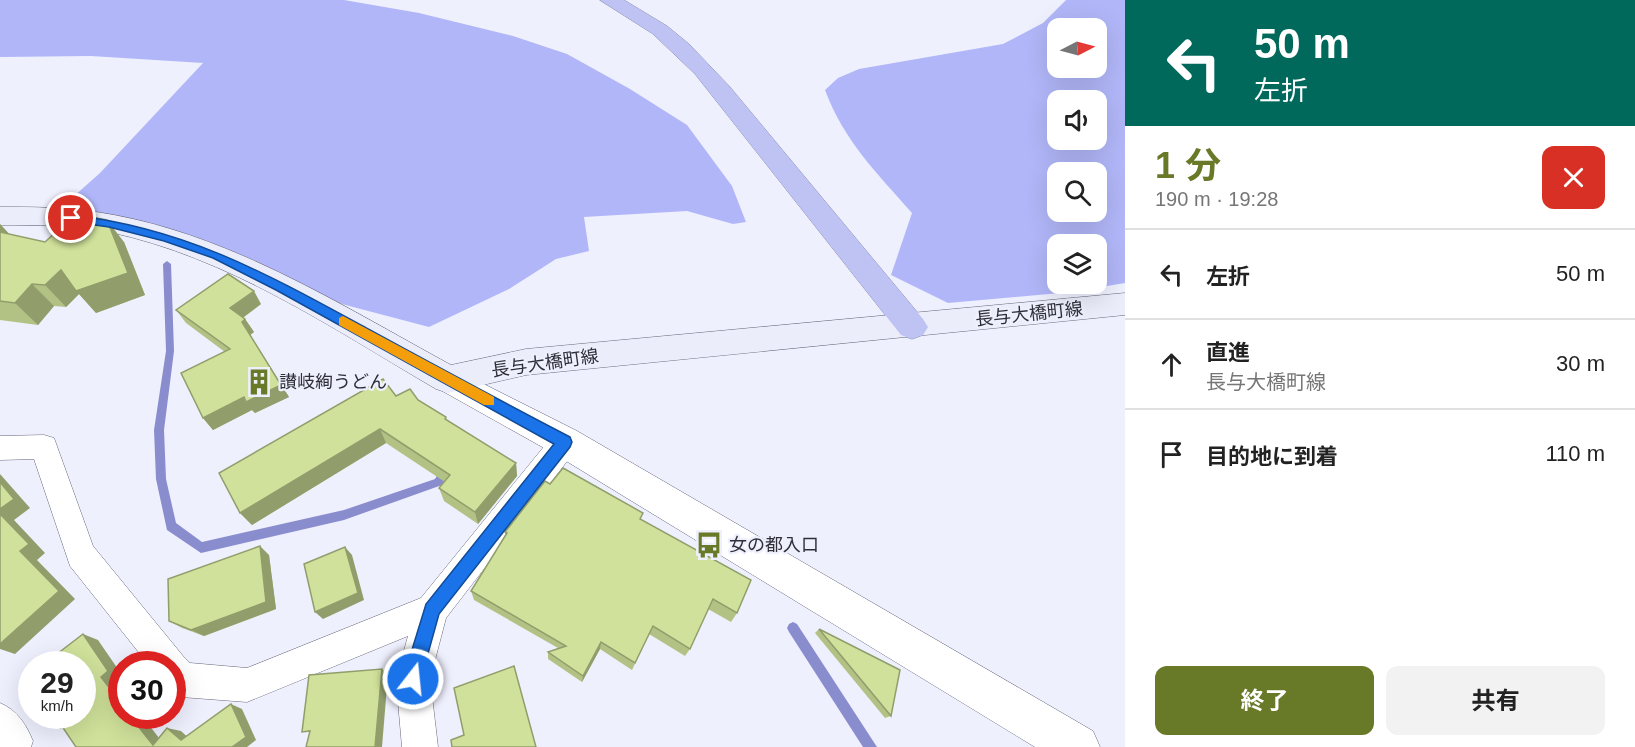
<!DOCTYPE html>
<html lang="ja">
<meta charset="utf-8">
<style>
:root{--surface:#fff;--page:#f2f2f2;--text:#222;--muted:#767676;--line:#e0e0e0;--accent:#687927}
body{margin:0;font-family:Arial,"Noto Sans JP",sans-serif;background:var(--page);color:var(--text);height:100vh;display:flex;flex-direction:column;font-size:22px;white-space:nowrap}
*{box-sizing:border-box;margin:0}
p{font-size:20px;color:var(--muted)}
.icon{flex:none;width:33px;height:33px;fill:none;stroke:currentColor;stroke-width:2;stroke-linecap:round;stroke-linejoin:round}
.map{position:relative;flex:1;overflow:hidden}
.drawer{display:flex;flex-direction:column;background:var(--surface);width:510px}
.drawer>*{flex:none}
.top-card{background:#00695c;color:#fff;overflow:hidden}
.needle{width:39px;rotate:84deg}
.fabs{position:absolute;left:1047px;top:18px;display:grid;gap:12px}
.fabs a{display:grid;place-items:center;width:60px;height:60px;border-radius:12px;background:var(--surface);box-shadow:0 6px 24px #0002;font-size:30px}
.speed{position:absolute;left:18px;top:651px;display:flex;gap:12px;font-size:30px;font-weight:700;text-align:center}
.speed>*{display:grid;place-content:center;width:78px;height:78px;border-radius:50%;background:var(--surface);box-shadow:0 6px 24px #0002;line-height:1}
.speed small{font-size:15px;font-weight:400}
.speed .limit{border:9px solid #d22;background:#fff;color:#111}
.pin{position:absolute;display:grid;place-items:center;width:51px;height:51px;color:#fff;margin:-26px;border:3px solid #fff;border-radius:50%;box-shadow:0 2px 6px #0007}
.me{position:absolute;width:66px;margin:-33px;rotate:16deg;stroke-linejoin:round;filter:drop-shadow(0 0 4px #0008)}
.turn{display:flex;align-items:center;gap:21px;height:126px;padding:0 30px;font-size:27px}
.turn .icon{width:78px;height:78px;stroke-width:2.5}
.turn b{display:block;font-size:42px;line-height:51px}
.round{display:grid;place-items:center;flex:none;width:63px;height:63px;border-radius:12px;background:var(--page)}
.summary{display:flex;align-items:center;justify-content:space-between;height:102px;padding:0 30px}
h1{font-size:36px;font-weight:700;line-height:45px;color:var(--accent)}
.primary-button{display:flex;gap:12px;margin-top:auto;padding:12px 30px}
.primary-button a{flex:1;height:69px;border-radius:12px;background:var(--accent);color:#fff;font-size:24px;font-weight:700;line-height:69px;text-align:center}
.primary-button a+a{background:var(--page);color:var(--text)}
ul{padding:0;list-style:none}
li{display:flex;align-items:center;gap:18px;height:90px;padding:0 30px;border-top:2px solid var(--line)}
li div{flex:1}
li b{display:block;font-size:22px}
li em{font-style:normal}
main{display:flex;flex:1;min-height:0}
.map>svg:first-child{display:block}
.forest{fill:#b1b6f8;fill-rule:evenodd}
.lines{fill:none;stroke-linecap:round;stroke-linejoin:round}
.stream{fill:#8a8dcd;fill-rule:evenodd}
.minor-casing{stroke:#66687b;stroke-width:1}
.tertiary-casing{stroke:#66687b;stroke-width:1}
.secondary-casing{stroke:#66687b;stroke-width:1}
.motorway-casing{stroke:#8c8fb2;stroke-width:1}
.minor{fill:#fff;fill-rule:evenodd}
.tertiary{fill:#fff;fill-rule:evenodd}
.secondary{fill:#ecedfb;fill-rule:evenodd}
.motorway{fill:#bfc3f3;fill-rule:evenodd}
.wall{fill:#b2c284}
.shaded-wall{fill:#919e6c}
.building{fill:#cfe19a;stroke:#919e6c;stroke-width:1.5}
.route{fill:#1a73e8;stroke:#114b97;stroke-width:1.5}
.slow{fill:#f59e0b}
.labels{text-anchor:middle;dominant-baseline:central;stroke-width:4.5;stroke-linejoin:round;paint-order:stroke}
.street-label{font-size:18px;fill:#2e2f38;stroke:#eff0fe}
.poi-label{font-size:18px;fill:#2e2f38;stroke:#eff0fe;text-anchor:start}
</style>
<main>
<div class="map">
<svg width="1125" height="747" viewBox="0 0 1125 747">
<rect width="100%" height="100%" fill="#eff0fe"/>
<g class="forest">
<polygon points="0,0 344,0 419,13 513,36 567,54 630,89 687,125 732,186 746,222 733,224 687,211 584,217 589,251 556,259 509,289 429,327 319,298 103,224 73,197 100,173 203,63 91,56 0,57"/>
<path d="M 1066,0 L 1125,0 L 1125,283 L 1071,292 L 948,303 L 891,275 L 912,213 C 876,172 844,141 825,90 L 838,78 L 859,69 L 1003,44 L 1043,23 ZM 1058,28 L 1096,28 L 1096,68 L 1058,68 ZM 1058,100 L 1096,100 L 1096,140 L 1058,140 ZM 1058,172 L 1096,172 L 1096,212 L 1058,212 ZM 1058,244 L 1096,244 L 1096,284 L 1058,284 Z"/>
</g>
<g class="lines">
<g class="stream">
<polygon points="167,261 171,264 174,351 164,430 166,479 176,523 202,542 344,510 435,479 443,465 447,464 451,465 452,468 442,485 344,520 201,553 167,530 156,479 154,430 166,351 163,264"/>
<polygon points="793,622 797,624 877,747 863,747 789,632 787,628 789,624"/>
</g>
<g class="minor-casing">
<g id="minor">
<polygon points="565,430 575,433 579,442 575,451 446,618 430,679 438,747 402,747 396,679 408,636 247,702 181,697 172,694 172,664 148,664 70,566 34,459 0,460 0,436 44,435 54,438 93,546 183,656 190,663 247,668 421,598 555,433"/>
<path d="M 0,703 C 17,710 26,724 33,741 L 31,747 L 0,747 Z"/>
</g>
</g>
<g class="tertiary-casing">
<polygon id="tertiary" points="448,366 577,431 1093,731 1100,747 1035,747 553,453 437,388 432,379 437,370"/>
</g>
<g class="secondary-casing">
<path id="secondary" d="M 0,207 C 32,207 64,207 96,212 C 225,231 339,304 451,365 L 526,349 L 1125,293 L 1125,315 L 526,375 L 448,393 L 436,389 C 332,328 228,257 109,232 C 73,225 36,225 0,225 Z"/>
</g>
<g class="motorway-casing">
<polygon id="motorway" points="600,0 624,0 667,26 689,44 730,87 923,319 928,327 923,335 912,339 901,335 695,74 653,34"/>
</g>
<use href="#minor" class="minor"/>
<use href="#tertiary" class="tertiary"/>
<use href="#secondary" class="secondary"/>
<use href="#motorway" class="motorway"/>
</g>
<g class="wall">
<polygon points="0,224 10,235 45,242 124,242 145,295 96,313 79,294 66,307 54,306 38,325 0,320"/>
<polygon points="261,304 243,318 245,319 254,332 250,335 289,397 255,413 252,410 213,430 203,418 225,352 186,323 176,310"/>
<polygon points="396,396 418,400 446,417 447,421 516,463 517,476 478,524 444,501 439,488 445,482 386,443 252,525 240,513"/>
<polygon points="550,484 642,520 737,613 731,622 708,609 690,649 685,656 649,634 632,670 600,649 582,682 548,659 548,652 558,648 474,600 471,591 505,535 505,532"/>
<polygon points="269,555 276,609 204,636 182,628 169,621"/>
<polygon points="819,629 891,716 885,718 815,633"/>
</g>
<g class="shaded-wall">
<polygon points="107,220 124,242 145,295 96,313 79,294 66,307 45,285"/>
<polygon points="0,224 12,237 0,248"/>
<polygon points="32,284 54,306 38,325 15,303"/>
<polygon points="254,291 261,304 238,321 230,308"/>
<polygon points="245,319 254,332 250,335 289,397 255,413 252,410 213,430 203,418 242,322"/>
<polygon points="380,429 386,443 252,525 240,513"/>
<polygon points="516,463 517,476 478,524 475,512"/>
<polygon points="0,474 30,508 14,520 45,553 37,560 75,599 15,654 0,649 0,644 20,551 0,514"/>
<polygon points="260,546 269,555 276,609 204,636 191,630"/>
<polygon points="345,547 352,555 364,600 323,619 315,612"/>
<polygon points="83,634 98,640 122,675 122,678 116,682 122,689 122,704 101,677"/>
<polygon points="601,642 600,649 582,682 583,676"/>
<polygon points="382,669 388,674 382,747 375,747"/>
<polygon points="231,704 242,709 256,740 247,747 232,747"/>
<polygon points="55,716 72,719 61,729 44,725"/>
<polygon points="130,716 142,716 166,747 153,745"/>
<polygon points="167,728 181,731 194,743 181,740"/>
</g>
<g class="building">
<polygon points="75,214 107,220 128,273 76,291 61,270 45,285 32,284 15,303 0,301 0,232 45,242"/>
<polygon points="228,274 254,291 230,308 245,319 242,322 281,385 246,402 244,397 203,418 181,373 230,349 176,310"/>
<polygon points="383,379 396,396 410,389 418,400 446,417 445,419 516,463 475,512 439,488 450,475 380,429 240,513 219,473"/>
<polygon points="563,468 643,513 640,519 751,580 737,613 713,599 690,649 653,626 635,663 601,642 583,676 548,652 566,646 471,591 507,533 505,532 545,481 550,484"/>
<polygon points="0,482 14,499 0,509"/>
<polygon points="0,514 29,544 20,551 59,591 0,644"/>
<polygon points="260,546 266,602 191,630 169,621 168,579"/>
<polygon points="345,547 358,593 315,612 304,564"/>
<polygon points="819,629 900,670 891,716"/>
<polygon points="83,634 108,671 101,677 122,704 122,716 130,716 153,745 167,728 181,740 231,704 246,737 232,747 76,747 55,716 82,716 82,664 44,664"/>
<polygon points="514,666 536,747 452,747 451,740 464,735 454,688"/>
<polygon points="382,669 375,747 306,747 310,731 302,732 309,675"/>
<polygon points="32,675 32,704 20,684"/>
<polygon points="38,716 55,716 44,725"/>
</g>
<path class="route" d="M 71,215 C 187,228 269,275 370,330 C 436,366 503,402 570,437 L 572,442 L 570,447 L 439,614 L 419,686 L 413,688 L 406,686 L 403,679 L 426,604 L 554,444 L 276,290 L 213,258 L 164,241 L 109,227 L 67,221 L 65,218 Z"/>
<polygon class="slow" points="343,316 494,397 494,405 484,405 339,325 339,318"/>
<defs>
<g id="building-bare" transform="scale(2.07)"><path d="M-4-6H4V6H1V3H-1V6H-4ZM-2.5-4.3h1.7v1.8h-1.7ZM.8-4.3h1.7v1.8H.8ZM-2.5-1h1.7V.8h-1.7ZM.8-1h1.7V.8H.8Z" fill="#687927" stroke="#eff0fe" stroke-width="2.5" paint-order="stroke"/></g>
<g id="bus-bare" transform="scale(2.07)"><path d="M-5-6H5V4H4V6H2V4H-2V6H-4V4H-5ZM-3.5-4V0h7V-4ZM-3.5 1.2v1.5H-2V1.2ZM2 1.2v1.5H3.5V1.2Z" fill="#687927" stroke="#eff0fe" stroke-width="2.5" paint-order="stroke"/></g>
</defs>
<g fill-rule="evenodd">
<use href="#building-bare" x="259" y="382"/>
<use href="#bus-bare" x="709" y="545"/>
</g>
<g class="labels">
<g class="street-label">
<text transform="translate(1029 314) rotate(-6)">長与大橋町線</text>
<text transform="translate(545 363) rotate(-8)">長与大橋町線</text>
</g>
<g class="poi-label">
<text x="279" y="382">讃岐絢うどん</text>
<text x="729" y="545">女の都入口</text>
</g>
</g>
</svg>
<div class="fabs">
<a><svg class="needle" viewBox="-14 -14 28 28"><path d="M0-13l5 13h-10z" fill="#e53935"/><path d="M0 13l5-13h-10z" fill="#767676"/></svg></a>
<a><svg class="icon" aria-label="sound" viewBox="0 0 24 24"><path d="M4 9h4l5-4v14l-5-4H4zM17 9q2 3 0 6"/></svg></a>
<a><svg class="icon" aria-label="search" viewBox="0 0 24 24"><circle cx="10" cy="10" r="6"/><path d="M15 15l6 6"/></svg></a>
<a><svg class="icon" aria-label="layers" viewBox="0 0 24 24"><path d="M12 4l9 5-9 5-9-5zM3 14l9 5 9-5"/></svg></a>
</div>
<div class="speed"><div>29<small>km/h</small></div><div class="limit">30</div></div>
<div class="pin" style="left:71px;top:218px;background:#d93025"><svg class="icon" aria-label="arrive" viewBox="0 0 24 24"><path d="M6 21V4h12l-3 4 3 4H6"/></svg></div>
<svg class="me" style="left:413px;top:679px" viewBox="-20 -20 40 40"><circle r="17" fill="#1a73e8" stroke="#fff" stroke-width="3"/><path d="M0-11L8 9 0 5-8 9z" fill="#fff"/></svg>
</div>
<section class="drawer">
<div class="top-card">
<div class="turn"><svg class="icon" aria-label="left" viewBox="0 0 24 24"><path d="M17 20v-9H6M10 6l-5 5 5 5"/></svg><div><b>50 m</b>左折</div></div>
</div>
<div class="summary"><div><h1>1 分</h1><p>190 m · 19:28</p></div><a class="round" style="background:#d93025;color:#fff"><svg class="icon" aria-label="close" viewBox="0 0 24 24"><path d="M6 6l12 12M18 6L6 18"/></svg></a></div>
<ul>
<li><svg class="icon" aria-label="left" viewBox="0 0 24 24"><path d="M17 20v-9H6M10 6l-5 5 5 5"/></svg><div><b>左折</b></div><em>50 m</em></li>
<li><svg class="icon" aria-label="ahead" viewBox="0 0 24 24"><path d="M12 20V5M6 11l6-6 6 6"/></svg><div><b>直進</b><p>長与大橋町線</p></div><em>30 m</em></li>
<li><svg class="icon" aria-label="arrive" viewBox="0 0 24 24"><path d="M6 21V4h12l-3 4 3 4H6"/></svg><div><b>目的地に到着</b></div><em>110 m</em></li>
</ul>
<div class="primary-button"><a>終了</a><a>共有</a></div>
</section>
</main>
